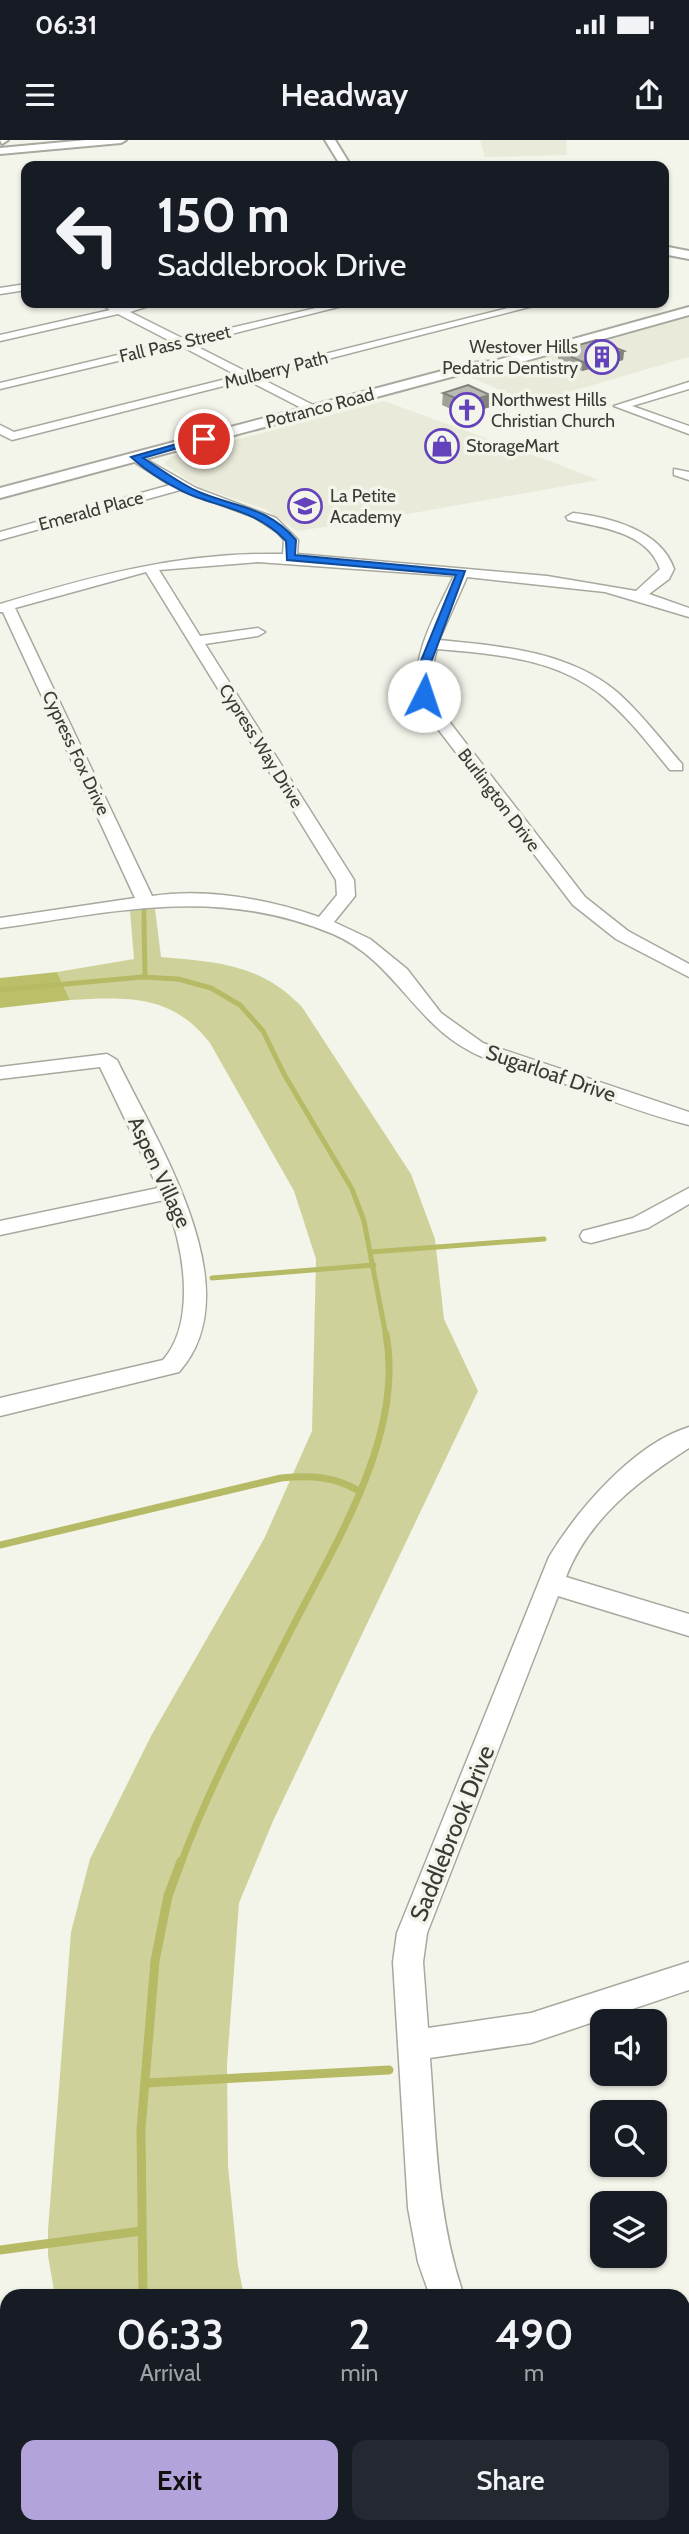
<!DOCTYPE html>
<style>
:root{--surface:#171b24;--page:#242831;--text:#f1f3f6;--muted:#9ea1a6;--accent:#b2a3db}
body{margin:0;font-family:Cabin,sans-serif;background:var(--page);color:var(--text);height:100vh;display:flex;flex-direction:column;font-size:26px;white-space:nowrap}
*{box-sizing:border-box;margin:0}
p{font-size:23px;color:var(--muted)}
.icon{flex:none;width:38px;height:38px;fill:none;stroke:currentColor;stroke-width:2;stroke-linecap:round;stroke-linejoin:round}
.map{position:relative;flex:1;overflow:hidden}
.sheet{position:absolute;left:0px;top:2149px;width:690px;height:245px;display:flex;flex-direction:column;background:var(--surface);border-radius:21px 21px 0 0;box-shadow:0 2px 5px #0004}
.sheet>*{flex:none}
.guide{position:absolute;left:21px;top:21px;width:648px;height:147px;border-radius:14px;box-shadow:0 2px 5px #0004;background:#171b24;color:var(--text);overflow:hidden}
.buttons{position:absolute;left:590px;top:1869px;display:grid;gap:14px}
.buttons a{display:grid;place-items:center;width:77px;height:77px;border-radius:14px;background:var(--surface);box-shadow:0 2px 5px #0004;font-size:35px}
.pin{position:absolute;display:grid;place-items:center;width:60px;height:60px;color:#fff;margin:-30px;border:4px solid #fff;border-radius:50%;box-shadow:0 2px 7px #0007}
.me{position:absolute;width:77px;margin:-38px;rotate:4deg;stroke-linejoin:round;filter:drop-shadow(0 0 5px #0008)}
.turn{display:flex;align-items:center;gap:24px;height:147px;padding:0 21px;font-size:32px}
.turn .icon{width:91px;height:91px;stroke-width:2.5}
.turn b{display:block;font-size:49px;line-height:60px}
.eta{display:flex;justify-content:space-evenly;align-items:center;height:119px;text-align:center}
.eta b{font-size:42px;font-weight:600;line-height:49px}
.button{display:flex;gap:14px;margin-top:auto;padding:14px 21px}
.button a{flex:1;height:80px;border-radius:14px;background:var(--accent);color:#111;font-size:28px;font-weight:600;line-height:80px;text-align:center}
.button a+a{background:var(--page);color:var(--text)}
.status{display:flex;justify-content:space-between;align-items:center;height:49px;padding:0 35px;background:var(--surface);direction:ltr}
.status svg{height:19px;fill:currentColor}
header{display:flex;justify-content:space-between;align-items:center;height:91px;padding:0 21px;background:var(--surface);font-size:32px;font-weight:600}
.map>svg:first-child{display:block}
.built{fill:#e9ead9}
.green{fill:#ced29a}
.forest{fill:#bbbf6a}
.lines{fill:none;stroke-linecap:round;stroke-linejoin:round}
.stream-far3{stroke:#b6ba65;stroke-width:4.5}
.stream-far2{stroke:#b6ba65;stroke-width:5}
.stream-far1{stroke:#b6ba65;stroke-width:7}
.stream{stroke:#b6ba65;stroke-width:9}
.minor-casing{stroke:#a7a89e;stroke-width:3}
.major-casing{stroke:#a7a89e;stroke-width:4}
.highway-casing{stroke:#a7a89e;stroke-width:4}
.minor{fill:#fff;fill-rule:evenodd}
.major{fill:#fff;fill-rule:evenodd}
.highway{fill:#fff;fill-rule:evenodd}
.wall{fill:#a0a197}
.shaded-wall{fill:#82837b}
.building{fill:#babbb0;stroke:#82837b;stroke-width:2}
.route{fill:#1a73e8;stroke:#114b97;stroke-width:2}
.labels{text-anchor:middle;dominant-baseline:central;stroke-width:7;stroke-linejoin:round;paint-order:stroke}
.far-street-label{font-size:18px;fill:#3a3a36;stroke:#f4f5ea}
.far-poi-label{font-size:18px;fill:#3a3a36;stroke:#f4f5ea;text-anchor:start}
.street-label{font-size:21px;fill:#3a3a36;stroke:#f4f5ea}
.near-street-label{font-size:24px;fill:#3a3a36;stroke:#f4f5ea}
</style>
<div class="status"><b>06:31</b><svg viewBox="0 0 49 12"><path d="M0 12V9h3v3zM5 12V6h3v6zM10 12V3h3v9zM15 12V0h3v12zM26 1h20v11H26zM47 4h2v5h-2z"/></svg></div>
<header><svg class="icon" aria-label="menu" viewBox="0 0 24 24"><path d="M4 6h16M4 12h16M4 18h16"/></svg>Headway<svg class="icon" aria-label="share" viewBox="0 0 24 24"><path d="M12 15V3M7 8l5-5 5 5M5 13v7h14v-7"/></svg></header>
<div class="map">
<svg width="689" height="2394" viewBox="0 0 689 2394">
<rect width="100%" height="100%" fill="#f4f5ea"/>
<g class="built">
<polygon points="480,0 566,0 567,15 485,17"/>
<polygon points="689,175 689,217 531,263 470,237"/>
<polygon points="384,261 552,322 599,340 380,379 297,391 265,369 199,347 167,326 165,323 170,317"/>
</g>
<g class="green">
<path d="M 155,769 L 161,817 C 218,822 261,824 302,867 L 411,1034 L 435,1099 L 444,1179 L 478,1251 L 273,1681 L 239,1763 L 227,1924 L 228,2026 L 238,2126 L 244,2156 L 55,2156 L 48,2116 L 48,2090 L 71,1792 L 90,1719 L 151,1596 L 264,1399 L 312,1291 L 316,1119 L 294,1051 L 210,903 C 172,854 127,857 70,860 L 57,832 L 134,819 L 130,771 Z"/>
<polygon points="108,2387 330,2387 332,2394 110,2394"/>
</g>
<polygon class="forest" points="57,832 70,860 0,868 0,838"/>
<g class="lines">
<polyline class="stream-far3" points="144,768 144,782"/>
<g class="stream-far2">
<polyline points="144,780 145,835"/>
<polyline points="0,850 142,837 178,839 211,848 240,865 263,891 284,934 352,1049 364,1081 386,1196"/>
<polyline points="371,1112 544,1099"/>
<polyline points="212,1138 374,1125"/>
</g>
<g class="stream-far1">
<path d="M 0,1405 L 281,1338 C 309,1335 334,1336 359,1351"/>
<path d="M 181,1723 C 211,1643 251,1569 290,1492 C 334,1405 405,1296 386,1194"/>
</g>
<g class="stream">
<polyline points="146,1943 389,1930"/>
<polyline points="0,2110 141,2091"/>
<polyline points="143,2156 141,1989 155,1821 168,1756 181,1721"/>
<polyline points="186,2387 187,2394"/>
<polyline points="69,2394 80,2387"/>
</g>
<g class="minor-casing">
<g id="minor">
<polygon points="26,144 26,150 0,154 0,148"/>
<polygon points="100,163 113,163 121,167 158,163 130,172 184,199 337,163 354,163 192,204 249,233 528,163 545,163 258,237 317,267 319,270 313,274 247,240 12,300 0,294 0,285 14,292 238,236 181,206 0,249 0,243 172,202 118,174 0,201 0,195 110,170"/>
<polygon points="689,242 689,249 632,266 689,286 689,294 614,266"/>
<path d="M 135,313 L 196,348 L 276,378 L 298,400 L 297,414 L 547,436 L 636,451 L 660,429 C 648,392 600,387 568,380 L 566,377 L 573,373 C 609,377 661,390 674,429 L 669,439 L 649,454 L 689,468 L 689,477 L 605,452 L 467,437 L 439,500 C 500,506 568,511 617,552 C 641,573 661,600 682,624 L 682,630 L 670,630 C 650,606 630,579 605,558 C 558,518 495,514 437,509 L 431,532 L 434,562 L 585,757 L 628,791 L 689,824 L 689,837 L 616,799 L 573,765 L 418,563 C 409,518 435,475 454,436 L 258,422 L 159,430 L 200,496 L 258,488 L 265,492 L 258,496 L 205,504 L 354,740 L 355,756 L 334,782 L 370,799 L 407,829 L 441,873 L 483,903 L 689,972 L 689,985 C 640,973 592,953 543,936 C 519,928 490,923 468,910 C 414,881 392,819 333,794 C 217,746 119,771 0,788 L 0,778 L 135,758 L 3,472 L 0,472 L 0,464 C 97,435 181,412 283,414 L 284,400 L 277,392 L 254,377 L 180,350 L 0,400 L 0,392 L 170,345 L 131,320 L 131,314 ZM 146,432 L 336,740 L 337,755 L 319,777 C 268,759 206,748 152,756 L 15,468 Z"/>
<polygon points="674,329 689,332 689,340 674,335"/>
<path d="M 107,914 L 117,920 C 156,1001 253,1149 179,1232 L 0,1276 L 0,1258 L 163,1220 C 197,1182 184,1102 164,1060 L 0,1095 L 0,1081 L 158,1048 L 100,927 L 0,939 L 0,927 Z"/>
<polygon points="689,1048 689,1064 648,1088 591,1103 583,1101 580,1096 583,1091 633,1078"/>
<path d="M 689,1287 L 689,1308 C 639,1340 588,1379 566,1437 L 689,1474 L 689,1496 L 558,1456 L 427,1793 L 423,1822 L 428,1888 L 531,1873 L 689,1822 L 689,1850 L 531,1903 L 430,1918 C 436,1998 437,2079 464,2156 L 430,2156 L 418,2122 L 408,2068 L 393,1822 L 397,1793 L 549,1417 C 578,1369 634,1304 689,1287 Z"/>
<polygon points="689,2193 689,2227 682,2230 682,2195"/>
<polygon points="535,2387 572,2387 574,2394 538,2394"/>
</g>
</g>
<g class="major-casing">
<g id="major">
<polygon points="86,0 126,0 121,3 0,14 0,8"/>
<polygon points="325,0 335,0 351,26 341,26"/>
<polygon points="663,106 689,111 689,119 663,114"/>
<polygon points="689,167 689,175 500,228 477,230 0,358 0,348 472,223 494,221"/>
</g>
</g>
<g class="highway-casing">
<polygon id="highway" points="0,0 8,0 2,4"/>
</g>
<use href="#minor" class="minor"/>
<use href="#major" class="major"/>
<use href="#highway" class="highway"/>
</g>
<g class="wall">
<polygon points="558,211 624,211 623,220 582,231 558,220"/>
<polygon points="443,253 490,267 464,275 442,265"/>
</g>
<g class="shaded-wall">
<polygon points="624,211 623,220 582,231 583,222"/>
<polygon points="490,255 490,267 464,275 465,262"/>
</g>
<g class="building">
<polygon points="596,200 624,211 583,222 558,211"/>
<polygon points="468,245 490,255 465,262 443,253"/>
</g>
<path class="route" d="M 201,297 L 209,299 L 143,318 C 161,329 180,344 199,352 C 237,368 267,366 296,400 L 295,415 L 465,431 L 429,528 L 427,558 L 418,556 L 418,528 L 456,435 L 287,420 L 286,401 C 261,374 230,369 196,357 C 175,349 147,332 131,317 Z"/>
<defs>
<g id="building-ring" transform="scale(1.75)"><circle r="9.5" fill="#f4f5ea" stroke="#6442bb" stroke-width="1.5"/><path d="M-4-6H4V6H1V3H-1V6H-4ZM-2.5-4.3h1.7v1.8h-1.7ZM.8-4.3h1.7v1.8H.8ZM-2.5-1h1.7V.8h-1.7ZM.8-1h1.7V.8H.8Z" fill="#6442bb"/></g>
<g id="church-ring" transform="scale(1.75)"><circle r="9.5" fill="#f4f5ea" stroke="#6442bb" stroke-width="1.5"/><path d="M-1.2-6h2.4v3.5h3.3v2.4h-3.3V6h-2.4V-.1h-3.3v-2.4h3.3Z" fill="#6442bb"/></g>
<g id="shop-ring" transform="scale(1.75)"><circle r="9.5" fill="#f4f5ea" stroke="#6442bb" stroke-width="1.5"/><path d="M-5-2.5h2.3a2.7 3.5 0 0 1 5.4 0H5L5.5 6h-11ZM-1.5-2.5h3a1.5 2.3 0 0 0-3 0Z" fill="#6442bb"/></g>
<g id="school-ring" transform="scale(1.75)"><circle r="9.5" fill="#f4f5ea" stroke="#6442bb" stroke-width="1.5"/><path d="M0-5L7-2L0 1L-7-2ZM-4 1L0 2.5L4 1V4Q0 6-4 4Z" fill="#6442bb"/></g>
</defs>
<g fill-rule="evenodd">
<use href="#building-ring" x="602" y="217"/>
<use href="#church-ring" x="467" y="270"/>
<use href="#shop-ring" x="442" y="306"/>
<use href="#school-ring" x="305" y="366"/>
</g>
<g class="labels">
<g class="far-street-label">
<text transform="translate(175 204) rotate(-13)">Fall Pass Street</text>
<text transform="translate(276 230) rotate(-14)">Mulberry Path</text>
<text transform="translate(320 268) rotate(-15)">Potranco Road</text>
<text transform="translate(91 371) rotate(-15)">Emerald Place</text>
<text transform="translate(261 606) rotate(58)">Cypress Way Drive</text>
<text transform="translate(76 613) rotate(65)">Cypress Fox Drive</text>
<text transform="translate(499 660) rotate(53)">Burlington Drive</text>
</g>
<g class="far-poi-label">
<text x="578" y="207" text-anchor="end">Westover Hills<tspan x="578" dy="21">Pedatric Dentistry</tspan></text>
<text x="491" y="260">Northwest Hills<tspan x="491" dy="21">Christian Church</tspan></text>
<text x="466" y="306">StorageMart</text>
<text x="330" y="356">La Petite<tspan x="330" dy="21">Academy</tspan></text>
</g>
<g class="street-label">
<text transform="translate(551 933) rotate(19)">Sugarloaf Drive</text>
<text transform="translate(160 1032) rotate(65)">Aspen Village</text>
</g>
<g class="near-street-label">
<text transform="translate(452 1693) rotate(-68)">Saddlebrook Drive</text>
</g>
</g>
</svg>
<div class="buttons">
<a><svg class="icon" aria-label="sound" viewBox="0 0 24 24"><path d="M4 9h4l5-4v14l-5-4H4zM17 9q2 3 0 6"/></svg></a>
<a><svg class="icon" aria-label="search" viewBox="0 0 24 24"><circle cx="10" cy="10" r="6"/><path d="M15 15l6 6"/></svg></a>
<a><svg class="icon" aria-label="layers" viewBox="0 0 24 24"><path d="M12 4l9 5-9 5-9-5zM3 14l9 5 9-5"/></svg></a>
</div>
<div class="pin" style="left:204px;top:299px;background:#d93025"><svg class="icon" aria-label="arrive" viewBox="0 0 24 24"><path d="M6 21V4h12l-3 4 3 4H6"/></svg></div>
<svg class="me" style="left:424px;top:556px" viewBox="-20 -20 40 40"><circle r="19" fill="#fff"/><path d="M0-13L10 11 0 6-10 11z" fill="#1a73e8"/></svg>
<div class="guide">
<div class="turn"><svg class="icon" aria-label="left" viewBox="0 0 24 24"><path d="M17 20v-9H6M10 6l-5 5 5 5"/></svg><div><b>150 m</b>Saddlebrook Drive</div></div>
</div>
<section class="sheet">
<div class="eta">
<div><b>06:33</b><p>Arrival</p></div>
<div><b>2</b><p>min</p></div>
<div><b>490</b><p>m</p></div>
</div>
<div class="button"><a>Exit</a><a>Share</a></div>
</section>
</div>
